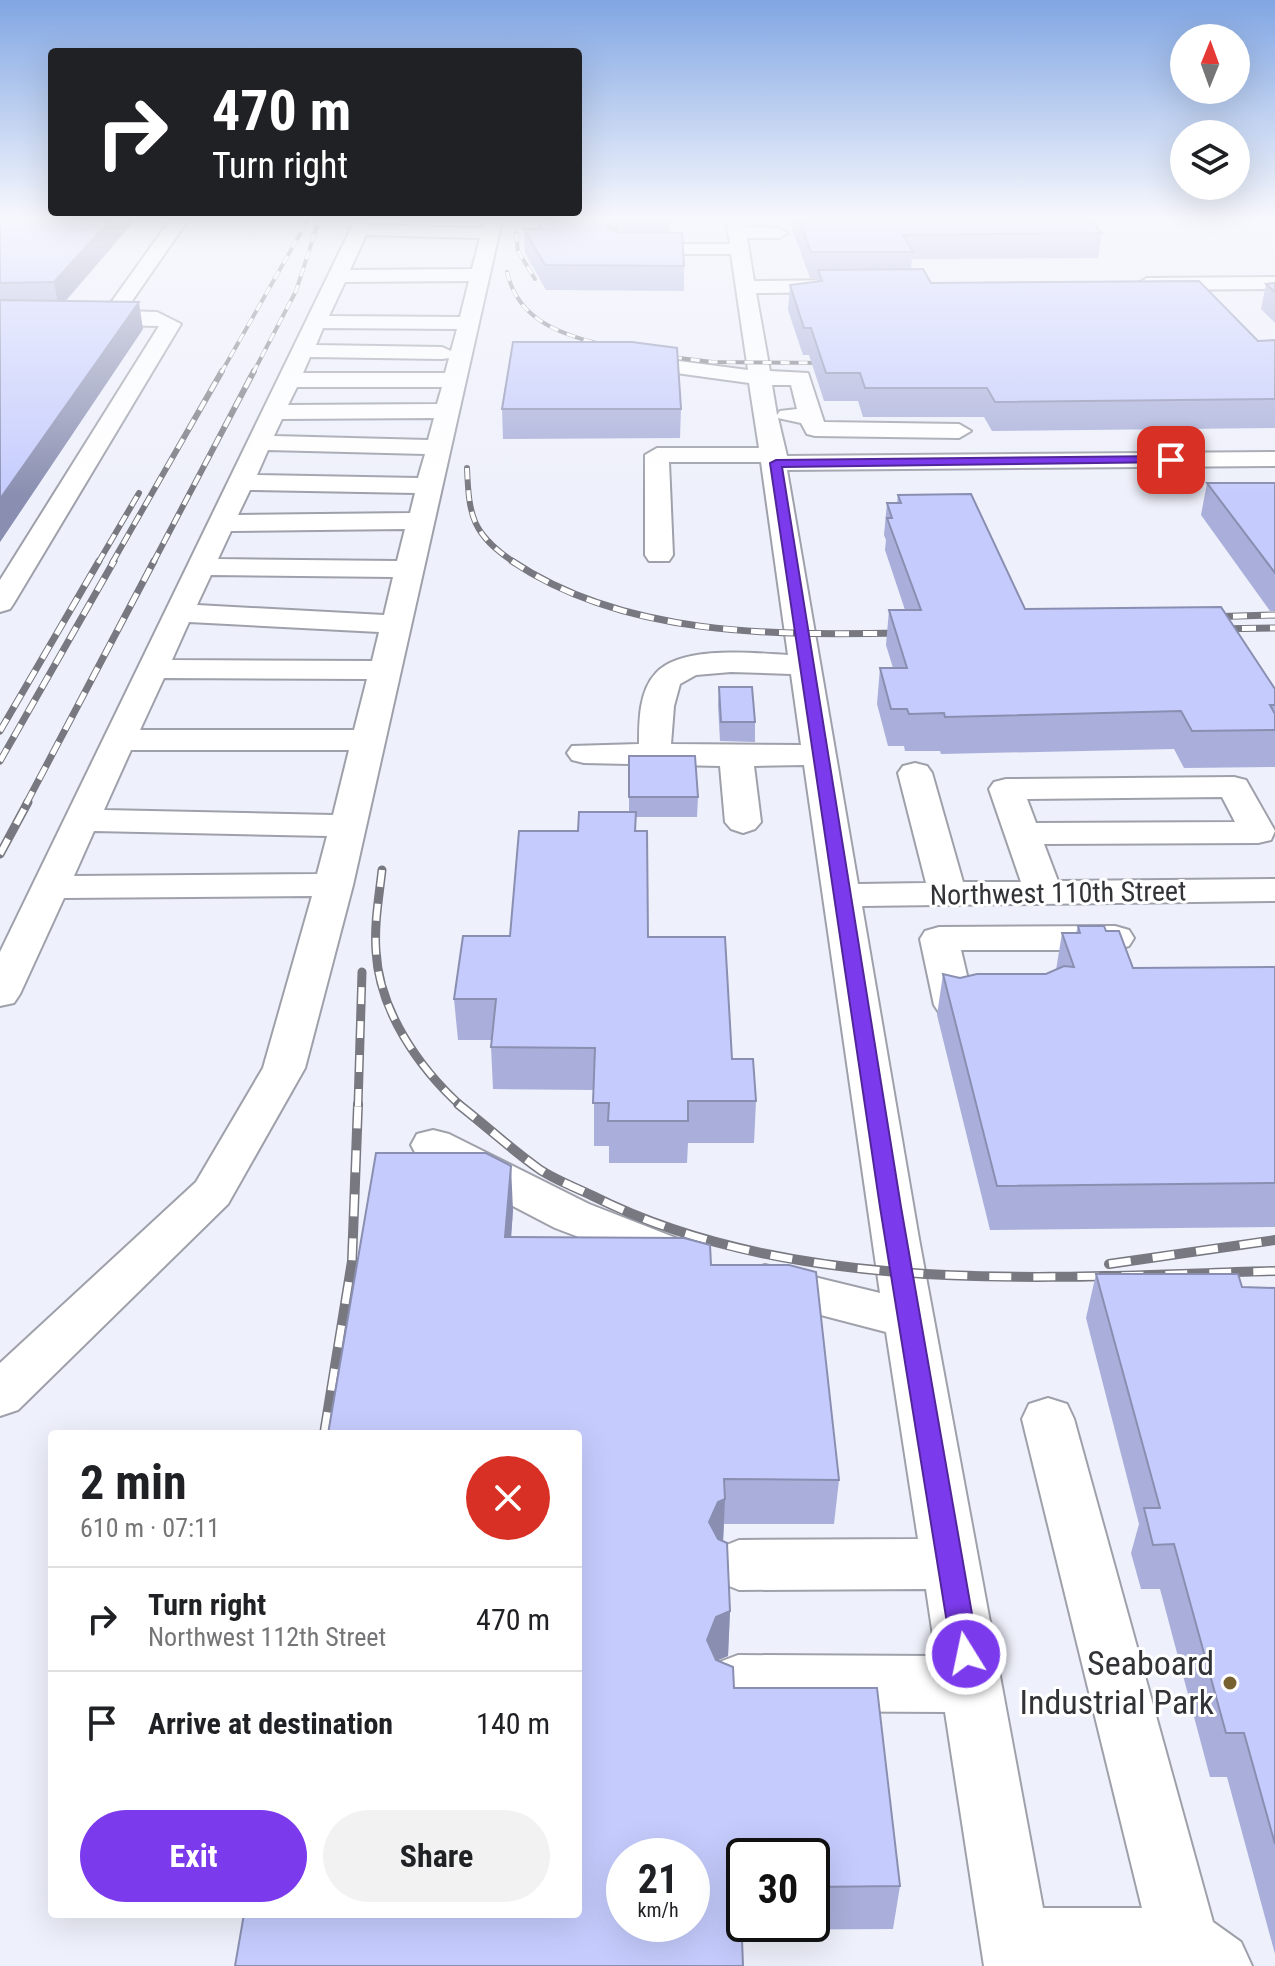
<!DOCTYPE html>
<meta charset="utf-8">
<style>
:root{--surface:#fff;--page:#f2f2f2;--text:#202124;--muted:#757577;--line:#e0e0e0;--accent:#7c3aed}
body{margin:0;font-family:"Roboto Condensed",sans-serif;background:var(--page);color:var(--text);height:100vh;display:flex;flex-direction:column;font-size:30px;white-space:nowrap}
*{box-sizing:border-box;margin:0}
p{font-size:26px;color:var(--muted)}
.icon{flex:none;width:44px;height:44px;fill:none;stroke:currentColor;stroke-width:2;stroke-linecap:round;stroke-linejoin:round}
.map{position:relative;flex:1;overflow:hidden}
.side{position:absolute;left:48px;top:1430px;width:534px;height:488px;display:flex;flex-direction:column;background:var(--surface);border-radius:8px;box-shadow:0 8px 32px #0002}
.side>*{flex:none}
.banner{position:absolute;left:48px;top:48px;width:534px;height:168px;border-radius:8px;box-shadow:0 8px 32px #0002;background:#202124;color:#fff;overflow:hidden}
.needle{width:52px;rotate:1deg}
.fabs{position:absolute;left:1170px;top:24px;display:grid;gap:16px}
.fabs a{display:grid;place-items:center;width:80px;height:80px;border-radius:50%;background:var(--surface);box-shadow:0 8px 32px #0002;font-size:40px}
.speed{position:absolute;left:606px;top:1838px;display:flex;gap:16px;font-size:40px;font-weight:700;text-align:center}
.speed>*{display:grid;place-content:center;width:104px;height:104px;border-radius:50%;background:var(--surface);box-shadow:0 8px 32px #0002;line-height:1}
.speed small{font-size:20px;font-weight:400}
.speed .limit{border:4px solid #111;border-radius:12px;background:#fff;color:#111}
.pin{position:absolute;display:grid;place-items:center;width:68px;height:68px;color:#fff;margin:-34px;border-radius:16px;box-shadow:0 4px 12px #0006}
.me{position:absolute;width:88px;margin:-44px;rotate:350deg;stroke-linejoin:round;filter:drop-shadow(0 0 6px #0008)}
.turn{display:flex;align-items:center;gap:28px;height:168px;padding:0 32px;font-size:36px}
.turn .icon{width:104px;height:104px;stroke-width:2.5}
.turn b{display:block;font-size:56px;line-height:68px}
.round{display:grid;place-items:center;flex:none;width:84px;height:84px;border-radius:42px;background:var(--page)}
.overview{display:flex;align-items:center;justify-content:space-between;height:136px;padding:0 32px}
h1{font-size:48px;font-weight:700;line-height:60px}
.cta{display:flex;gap:16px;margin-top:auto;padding:16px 32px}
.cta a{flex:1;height:92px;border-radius:48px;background:var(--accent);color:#fff;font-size:32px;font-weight:700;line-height:92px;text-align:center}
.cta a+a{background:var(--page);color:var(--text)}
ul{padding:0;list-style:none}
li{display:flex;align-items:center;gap:24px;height:104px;padding:0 32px;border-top:2px solid var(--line)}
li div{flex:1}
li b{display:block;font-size:30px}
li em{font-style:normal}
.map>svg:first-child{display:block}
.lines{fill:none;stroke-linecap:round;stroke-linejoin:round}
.minor-casing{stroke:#9ea0aa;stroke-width:4}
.minor{fill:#fff;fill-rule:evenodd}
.rail-far4-casing{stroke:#787980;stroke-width:4}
.rail-far3-casing{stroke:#787980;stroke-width:6}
.rail-far2-casing{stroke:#787980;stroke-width:7}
.rail-far1-casing{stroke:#787980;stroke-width:9}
.rail-casing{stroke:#787980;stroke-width:10}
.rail-far4{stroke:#fff;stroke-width:3;stroke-dasharray:9;stroke-linecap:butt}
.rail-far3{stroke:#fff;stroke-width:4;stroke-dasharray:11;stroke-linecap:butt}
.rail-far2{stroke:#fff;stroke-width:5;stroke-dasharray:14;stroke-linecap:butt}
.rail-far1{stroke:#fff;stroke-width:6;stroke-dasharray:17;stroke-linecap:butt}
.rail{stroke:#fff;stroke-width:7;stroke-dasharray:22;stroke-linecap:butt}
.wall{fill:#a9afda;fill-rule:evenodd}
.shaded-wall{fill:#8a8fb1}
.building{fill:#c5ccfd;stroke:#8a8fb1;stroke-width:2;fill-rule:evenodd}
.route{fill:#7c3aed;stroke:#51269a;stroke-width:2}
.poi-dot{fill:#786131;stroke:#fff;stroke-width:3}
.labels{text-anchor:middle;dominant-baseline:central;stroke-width:6;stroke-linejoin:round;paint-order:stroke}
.street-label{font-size:28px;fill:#323337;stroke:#fff}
.near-poi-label{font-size:34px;fill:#323337;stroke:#fff;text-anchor:end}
</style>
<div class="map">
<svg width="1275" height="1966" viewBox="0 0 1275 1966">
<rect width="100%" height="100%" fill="#eef0fb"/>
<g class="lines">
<g class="minor-casing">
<g id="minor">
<polygon points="170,220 188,220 125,311 157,312 181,324 14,603 10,609 0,612 0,580 159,326 0,323 0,311 105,311"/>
<path d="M 355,220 L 373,220 L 370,225 L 482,228 L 484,220 L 502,220 L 353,885 L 305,1068 L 228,1204 L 18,1410 L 0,1416 L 0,1363 L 196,1182 L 263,1068 L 312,896 L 64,898 L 20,994 L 14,1003 L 0,1006 L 0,952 ZM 366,235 L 480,238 L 472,269 L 350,270 ZM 469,281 L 460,317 L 329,316 L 345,282 ZM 323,328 L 457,329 L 451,351 L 442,347 L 316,345 ZM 310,357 L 442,359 L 449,358 L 445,373 L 303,373 ZM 297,387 L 442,387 L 437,404 L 288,405 ZM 434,418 L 428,440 L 274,436 L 282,419 ZM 268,450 L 425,454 L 418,478 L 257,475 ZM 250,490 L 415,493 L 410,513 L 238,515 ZM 405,529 L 397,561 L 218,559 L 231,531 ZM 211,575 L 393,577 L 384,615 L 197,605 ZM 189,622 L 379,632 L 372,661 L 172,660 ZM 164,678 L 367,679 L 354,730 L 140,730 ZM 131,750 L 349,750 L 333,815 L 104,810 ZM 94,831 L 327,836 L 317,874 L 74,876 Z"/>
<path d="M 726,220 L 744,220 L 745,227 L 779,228 L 788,233 L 779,238 L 747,238 L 754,281 L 843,280 L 853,286 L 843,292 L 756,293 L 770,371 L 808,373 L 824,422 L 959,424 L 971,431 L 959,438 L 815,436 L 807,434 L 801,423 L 778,418 L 787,456 L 1275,452 L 1275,466 L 787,470 L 858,884 L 926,883 L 898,773 L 903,766 L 915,763 L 927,766 L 932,773 L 963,882 L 1021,882 L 989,789 L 994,782 L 1006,779 L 1234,777 L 1246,780 L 1275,831 L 1271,840 L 1258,843 L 1044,844 L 1058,881 L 1275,879 L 1275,901 L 862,906 L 919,1239 L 1043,1908 L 1142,1908 L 1022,1419 L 1029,1404 L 1048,1398 L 1067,1404 L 1074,1419 L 1213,1922 L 1241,1942 L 1252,1966 L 984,1966 L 945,1712 L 738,1711 L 717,1703 L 708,1683 L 717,1663 L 738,1655 L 936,1656 L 926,1589 L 739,1590 L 719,1582 L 710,1565 L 719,1548 L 739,1540 L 918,1539 L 886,1332 L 748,1296 L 741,1283 L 748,1270 L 765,1265 L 880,1293 L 804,765 L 754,766 L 761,822 L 755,829 L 743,833 L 731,829 L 725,822 L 720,766 L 584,763 L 572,760 L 567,753 L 572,746 L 639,744 C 639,721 639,691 656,673 C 681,645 754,653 788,655 L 761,462 L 669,462 L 673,555 L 669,561 L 649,561 L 645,555 L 645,455 L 657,448 L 759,448 L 749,383 L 625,366 L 614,360 L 625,354 L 748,370 L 731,254 L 628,254 L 619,249 L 628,244 L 730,244 ZM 772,385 L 791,385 L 797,409 L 780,411 L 777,415 ZM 731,672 L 791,674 L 801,745 L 671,744 L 674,706 L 680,684 L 696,675 ZM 1222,797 L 1235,822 L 1036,823 L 1027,799 Z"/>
<polygon points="1275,277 1275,289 1147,290 1137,284 1147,278"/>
<polygon points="1115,926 1129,930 1134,938 1129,946 1115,950 961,950 974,1005 968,1014 954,1017 940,1014 934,1005 920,939 925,931 939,927"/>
<polygon points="433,1130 449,1134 589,1204 694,1245 701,1257 694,1269 677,1274 555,1228 417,1156 411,1145 417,1134"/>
</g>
</g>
<use href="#minor" class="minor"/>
<g class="rail-far4-casing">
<g id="rail-far4">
<polyline points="516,233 518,251 535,279"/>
<path d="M 507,272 C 519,324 565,335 612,347"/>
<polyline points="655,355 712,362 834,363"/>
<polyline points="221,373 308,220"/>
<polyline points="253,373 296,291 319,220"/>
</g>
</g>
<g class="rail-far3-casing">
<g id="rail-far3">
<path d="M 467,468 C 469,517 472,534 515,563"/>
<polyline points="98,563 139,493"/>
<polyline points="112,563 222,371"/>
<polyline points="153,563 254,371"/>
</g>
</g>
<g class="rail-far2-casing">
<g id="rail-far2">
<path d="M 512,561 C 627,638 776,635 909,633"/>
<polyline points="1205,617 1275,615"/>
<polyline points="1214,629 1275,628"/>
<polyline points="0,731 99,561"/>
<polyline points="0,761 114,561"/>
<polyline points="26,804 154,561"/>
</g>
</g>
<g class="rail-far1-casing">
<g id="rail-far1">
<polyline points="0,854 28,802"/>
<path d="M 382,870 C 379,897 374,924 376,951 C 379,1010 418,1067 461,1106"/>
<polyline points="358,1106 362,972"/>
</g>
</g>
<g class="rail-casing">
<g id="rail">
<path d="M 458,1104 C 485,1125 511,1149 539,1169 C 555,1180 575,1187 593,1196 C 796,1298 1054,1277 1275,1271"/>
<polyline points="1109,1264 1275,1240"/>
<polyline points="324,1434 352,1261 358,1104"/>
</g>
</g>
<use href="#rail-far4" class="rail-far4"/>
<use href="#rail-far3" class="rail-far3"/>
<use href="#rail-far2" class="rail-far2"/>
<use href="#rail-far1" class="rail-far1"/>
<use href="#rail" class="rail"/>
</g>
<g class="wall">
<polygon points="0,220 135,220 66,301 143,329 0,542"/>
<polygon points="541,220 670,220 668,233 684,266 684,291 546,290 525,253 524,229 539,229"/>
<polygon points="789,220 1090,220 1102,233 1098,258 912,259 911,269 931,283 1258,341 1275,340 1275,428 992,431 984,417 863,417 858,401 824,401 809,355 803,355 788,310 790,285 817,282 817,278 810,278"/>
<polygon points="1275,283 1275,323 1261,309 1266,284"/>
<polygon points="502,409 681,409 680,438 503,439"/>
<polygon points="1207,483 1275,483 1275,611 1270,611 1201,515"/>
<polygon points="898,495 1025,609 1275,689 1275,767 1184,768 1174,749 941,754 940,751 905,751 904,746 888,746 877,704 880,668 893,668 886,645 889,610 905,610 885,550 886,540 884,535 887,503 897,503"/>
<polygon points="719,687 755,722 755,742 720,741 718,705"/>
<polygon points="629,756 698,797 697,817 636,817 636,831 648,937 732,1059 756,1101 754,1143 688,1143 687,1163 609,1163 609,1146 594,1146 594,1090 493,1089 491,1047 491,1040 458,1040 454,999 510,936 578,831 629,812"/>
<polygon points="1078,926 1106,931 1133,968 1275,967 1275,1227 990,1230 937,1015 943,974 960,978 1046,974 1056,970 1062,933 1076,933"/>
<path d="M 513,1210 L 511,1237 L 711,1265 L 839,1480 L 834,1524 L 724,1524 L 723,1541 L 730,1611 L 728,1656 L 717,1660 L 734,1688 L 900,1886 L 893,1929 L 742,1930 L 578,1914 L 328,1434 ZM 744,1856 L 812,1856 L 812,1924 L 744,1924 Z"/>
<polygon points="1096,1274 1242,1287 1275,1288 1275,1954 1227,1777 1210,1777 1160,1589 1141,1589 1131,1553 1139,1524 1086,1318"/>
</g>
<g class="shaded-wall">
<polygon points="110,220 135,220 59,308 54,282"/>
<polygon points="612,220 618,220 618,241 608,246 607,223"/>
<polygon points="667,220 670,220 667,241"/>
<polygon points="139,302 143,329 0,542 0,499"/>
<polygon points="511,1166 513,1210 508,1281 505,1237"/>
<polygon points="725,1499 723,1543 716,1547 709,1522 718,1502"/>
<polygon points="730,1611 728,1656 714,1662 707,1640 716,1617"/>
</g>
<g class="building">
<polygon points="0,220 110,220 54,282 0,283"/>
<polygon points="541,220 612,220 607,223 607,228 618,233 682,233 684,266 545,265 524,229 539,229"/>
<polygon points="799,220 1090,220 1102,233 903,235 913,252 811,252"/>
<polygon points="923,269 931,283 1199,281 1258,341 1275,340 1275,399 995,402 987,388 865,388 860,373 826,373 811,328 804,328 790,285 822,281 818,270"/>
<polygon points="1275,283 1275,292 1266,284"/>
<polygon points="0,300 139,302 0,499"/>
<polygon points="513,342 632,342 677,348 681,409 502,409"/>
<polygon points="1207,483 1275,483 1275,573"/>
<polygon points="971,494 1025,609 1221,607 1275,689 1275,705 1270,705 1275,714 1275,730 1192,731 1181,711 945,717 944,713 909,714 907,709 891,709 880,668 907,668 889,610 921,610 887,518 892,518 887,503 901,503 898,495"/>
<polygon points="719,687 752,687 755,722 721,722"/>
<polygon points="629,756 695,756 698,797 629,797"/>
<polygon points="579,812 636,812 635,831 647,831 648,937 725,937 732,1059 753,1059 756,1101 688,1101 688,1121 608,1121 609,1103 593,1103 595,1048 491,1047 496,999 454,999 463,936 510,936 519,831 578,831"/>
<polygon points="1078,926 1104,926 1106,931 1119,931 1133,968 1275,967 1275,1183 997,1186 943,974 960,978 977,974 1046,974 1064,966 1074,967 1062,933 1080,933"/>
<path d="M 376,1153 L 486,1153 L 511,1166 L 505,1237 L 684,1238 L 710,1245 L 711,1265 L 789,1265 L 816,1272 L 839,1480 L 724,1479 L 725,1499 L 718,1502 L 709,1522 L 718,1539 L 727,1543 L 730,1611 L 716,1617 L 707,1640 L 716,1660 L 733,1667 L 734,1688 L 877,1688 L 900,1886 L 812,1887 L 812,1856 L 744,1856 L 744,1887 L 740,1887 L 743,1966 L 235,1966 L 244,1914 L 578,1914 L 578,1434 L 328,1434 ZM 624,1856 L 692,1856 L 692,1924 L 624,1924 Z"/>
<polygon points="1096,1274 1238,1274 1242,1287 1275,1288 1275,1844 1244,1733 1226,1733 1174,1544 1153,1545 1144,1508 1160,1508"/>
</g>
<linearGradient id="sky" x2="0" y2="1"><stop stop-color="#81a6e3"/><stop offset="0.44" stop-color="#f7f8fd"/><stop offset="1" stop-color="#f7f8fd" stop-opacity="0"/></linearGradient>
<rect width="1275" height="495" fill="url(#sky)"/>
<polygon class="route" points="1171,456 1175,462 782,467 901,1207 979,1654 975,1662 966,1666 956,1662 952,1654 880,1207 770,463 776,460"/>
<circle class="poi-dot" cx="1230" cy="1683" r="8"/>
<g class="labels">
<g class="street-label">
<text transform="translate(1058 893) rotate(-1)">Northwest 110th Street</text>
</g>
<g class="near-poi-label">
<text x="1214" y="1663">Seaboard<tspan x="1214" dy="39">Industrial Park</tspan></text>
</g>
</g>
</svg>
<div class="fabs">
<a><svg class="needle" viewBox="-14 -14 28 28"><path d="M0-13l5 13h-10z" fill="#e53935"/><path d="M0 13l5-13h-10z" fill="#757577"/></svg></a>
<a><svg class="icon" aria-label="layers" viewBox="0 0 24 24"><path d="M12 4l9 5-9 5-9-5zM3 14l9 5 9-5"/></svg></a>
</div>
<div class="speed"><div>21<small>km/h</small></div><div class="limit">30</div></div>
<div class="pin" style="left:1171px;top:460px;background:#d93025"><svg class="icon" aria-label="arrive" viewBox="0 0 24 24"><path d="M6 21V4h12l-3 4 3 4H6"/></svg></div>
<svg class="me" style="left:966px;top:1654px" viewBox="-20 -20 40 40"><circle r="17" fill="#7c3aed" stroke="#fff" stroke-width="3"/><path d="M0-11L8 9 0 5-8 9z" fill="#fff"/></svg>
<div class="banner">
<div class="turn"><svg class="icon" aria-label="right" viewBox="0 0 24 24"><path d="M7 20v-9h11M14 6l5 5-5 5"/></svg><div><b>470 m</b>Turn right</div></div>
</div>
<section class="side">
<div class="overview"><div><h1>2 min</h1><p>610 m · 07:11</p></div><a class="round" style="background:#d93025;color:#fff"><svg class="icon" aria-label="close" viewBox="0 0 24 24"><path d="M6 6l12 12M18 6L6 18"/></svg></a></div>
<ul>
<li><svg class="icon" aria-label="right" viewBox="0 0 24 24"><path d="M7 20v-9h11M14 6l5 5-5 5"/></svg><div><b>Turn right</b><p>Northwest 112th Street</p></div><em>470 m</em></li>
<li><svg class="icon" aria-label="arrive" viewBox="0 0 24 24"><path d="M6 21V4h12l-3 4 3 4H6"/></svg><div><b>Arrive at destination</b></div><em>140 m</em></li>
</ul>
<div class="cta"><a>Exit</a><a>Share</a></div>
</section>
</div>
